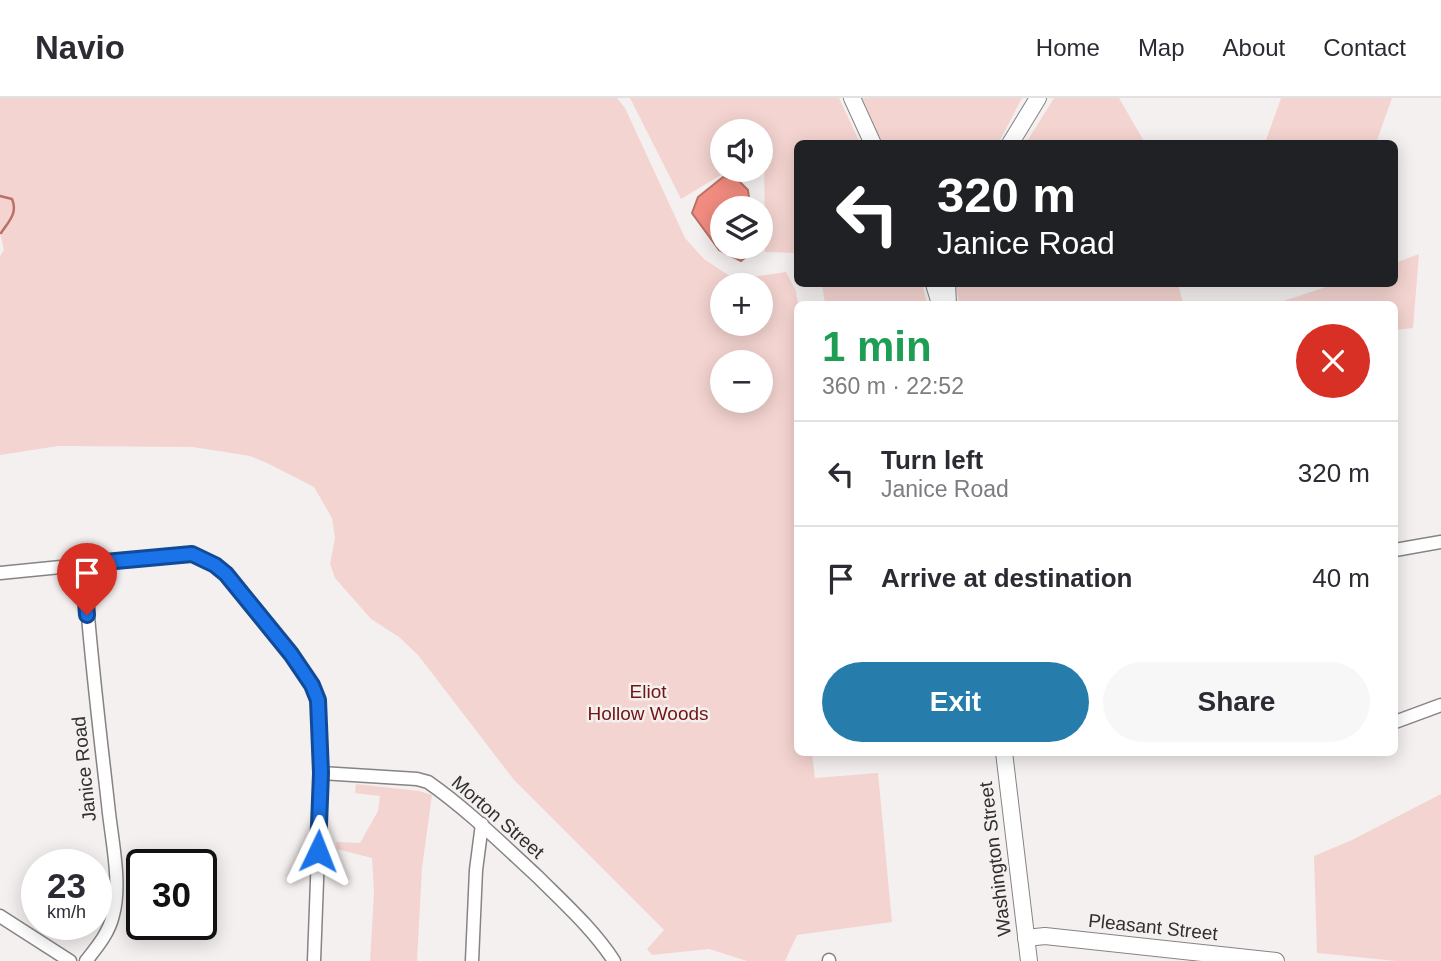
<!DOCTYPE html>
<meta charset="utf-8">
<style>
:root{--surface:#fff;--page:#f7f7f7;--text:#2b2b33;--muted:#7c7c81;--line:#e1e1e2;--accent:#267dac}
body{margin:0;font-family:Arial,sans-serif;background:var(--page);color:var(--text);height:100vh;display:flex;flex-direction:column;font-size:26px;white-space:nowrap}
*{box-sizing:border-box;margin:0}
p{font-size:23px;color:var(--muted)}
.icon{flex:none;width:38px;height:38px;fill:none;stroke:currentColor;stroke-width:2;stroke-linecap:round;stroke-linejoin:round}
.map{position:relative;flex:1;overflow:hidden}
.side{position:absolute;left:794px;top:203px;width:604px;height:455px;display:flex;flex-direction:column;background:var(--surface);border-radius:10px;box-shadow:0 4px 18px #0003}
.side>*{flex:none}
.guide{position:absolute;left:794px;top:42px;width:604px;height:147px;border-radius:10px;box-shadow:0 4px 18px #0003;background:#202124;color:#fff;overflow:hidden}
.controls{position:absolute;left:710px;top:21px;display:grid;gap:14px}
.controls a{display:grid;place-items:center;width:63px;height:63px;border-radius:50%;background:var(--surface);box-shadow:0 4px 18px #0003;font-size:35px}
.speed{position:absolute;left:21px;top:751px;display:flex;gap:14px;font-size:35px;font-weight:700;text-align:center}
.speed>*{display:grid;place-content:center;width:91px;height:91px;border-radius:50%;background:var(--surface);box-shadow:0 4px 18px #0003;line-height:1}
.speed small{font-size:18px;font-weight:400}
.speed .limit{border:4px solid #111;border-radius:10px;background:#fff;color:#111}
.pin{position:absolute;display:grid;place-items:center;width:60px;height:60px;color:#fff;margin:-72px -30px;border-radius:50% 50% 50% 0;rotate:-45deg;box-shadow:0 0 7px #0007}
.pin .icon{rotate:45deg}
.me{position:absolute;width:77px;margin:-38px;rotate:2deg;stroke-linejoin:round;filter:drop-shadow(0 0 5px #0008)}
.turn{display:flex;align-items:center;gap:24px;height:147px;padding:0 28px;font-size:32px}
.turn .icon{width:91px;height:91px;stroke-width:2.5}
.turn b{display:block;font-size:49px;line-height:60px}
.round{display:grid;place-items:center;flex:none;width:74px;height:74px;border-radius:37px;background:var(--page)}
.head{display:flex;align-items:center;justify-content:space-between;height:119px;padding:0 28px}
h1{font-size:42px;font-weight:700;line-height:52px;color:#1e9e55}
.cta{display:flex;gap:14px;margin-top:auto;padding:14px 28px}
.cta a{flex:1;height:80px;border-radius:42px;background:var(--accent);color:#fff;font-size:28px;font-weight:700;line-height:80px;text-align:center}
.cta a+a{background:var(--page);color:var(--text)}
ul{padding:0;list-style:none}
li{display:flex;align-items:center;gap:21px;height:105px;padding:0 28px;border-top:2px solid var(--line)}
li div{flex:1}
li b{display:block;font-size:26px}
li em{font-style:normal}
header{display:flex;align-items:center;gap:42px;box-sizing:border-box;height:98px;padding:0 35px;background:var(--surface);border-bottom:2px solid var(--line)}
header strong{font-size:33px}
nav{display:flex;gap:38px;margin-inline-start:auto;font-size:24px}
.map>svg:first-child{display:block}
.green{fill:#f4d4d0;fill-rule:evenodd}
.water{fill:#f38c80;stroke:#b97068;stroke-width:2}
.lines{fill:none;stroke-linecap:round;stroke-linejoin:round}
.stream{stroke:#b97068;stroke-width:2.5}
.minor-casing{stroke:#878383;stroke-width:15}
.secondary-casing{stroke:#878383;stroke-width:18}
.minor{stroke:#fff;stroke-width:12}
.secondary{stroke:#fff;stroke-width:16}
.route-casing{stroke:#114b97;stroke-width:18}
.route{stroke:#1a73e8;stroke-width:12}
.labels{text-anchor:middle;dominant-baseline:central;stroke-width:5;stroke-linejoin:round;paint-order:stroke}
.park-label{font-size:19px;fill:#711513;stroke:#f4f0ef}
.street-label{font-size:19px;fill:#312f2f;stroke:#f4f0ef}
</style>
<header>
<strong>Navio</strong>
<nav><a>Home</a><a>Map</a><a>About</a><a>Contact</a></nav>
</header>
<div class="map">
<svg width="1441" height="863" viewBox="0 0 1441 863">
<rect width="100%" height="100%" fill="#f4f0ef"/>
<g class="green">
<path d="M 0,0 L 617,0 L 625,10 L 685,140 L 704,161 L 728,177 L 751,179 L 786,174 L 796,193 L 798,206 L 798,654 L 812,655 L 815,680 L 878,675 L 892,824 L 797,837 L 785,863 L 747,863 L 709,851 L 652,857 L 647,851 L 664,832 L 514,682 L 418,557 L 399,539 L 371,521 L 335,480 L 330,466 L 335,440 L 332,420 L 314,389 L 267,365 L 250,358 L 193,349 L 58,348 L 0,357 L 0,158 L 4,152 L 0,135 ZM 723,187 L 761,187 L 761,226 L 723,226 ZM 723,264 L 761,264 L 761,303 L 723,303 Z"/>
<polygon points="630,0 839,0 860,45 798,46 798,155 765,154 764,51 761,52 761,33 723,33 723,72 729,72 681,101"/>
<polygon points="858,0 1022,0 998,46 883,45"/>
<polygon points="1054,0 1119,0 1145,45 1026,45"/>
<polygon points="1281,0 1392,0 1376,45 1265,45"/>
<polygon points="1419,156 1413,230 1395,232 1395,206 1274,206 1335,186 1395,186 1395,165"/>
<polygon points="822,186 922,186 927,206 825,206"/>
<polygon points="956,186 1178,186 1183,205 959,206"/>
<polygon points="356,686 419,693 432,697 422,770 417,863 370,863 374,795 372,760 337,751 336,744 360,745 378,713 380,698 355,695"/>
<polygon points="1441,696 1441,863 1396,863 1317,855 1314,758 1352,742"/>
</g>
<polygon class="water" points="723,79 738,82 748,92 749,100 744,110 723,110 723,149 746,149 747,158 741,163 719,152 692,115 698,99"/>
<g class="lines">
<path class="stream" d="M 0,98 L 12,101 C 18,115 9,123 1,135"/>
<g class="minor-casing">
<g id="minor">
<polyline points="1395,452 1441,444"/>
<path d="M 84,466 C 89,547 99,626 108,706 C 111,739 122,785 113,817 C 109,835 97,849 86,863"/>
<polyline points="0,475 192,456 215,467 226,476 291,556 312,587 318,602 321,675 314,863"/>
<polyline points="1395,624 1441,607"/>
<path d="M 321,675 L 417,681 L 428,684 C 468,712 502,746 538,779 C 565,806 593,831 614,863"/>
<polyline points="0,818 70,863"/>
<polyline points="472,863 476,772 482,726"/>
<polyline points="829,863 829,862"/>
</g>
</g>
<g class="secondary-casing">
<g id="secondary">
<polyline points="852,0 873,46"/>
<polyline points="1010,46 1038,0"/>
<polyline points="934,186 940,206"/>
<polyline points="947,186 948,206"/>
<polyline points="1004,654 1029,863"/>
<polyline points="1026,840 1045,838 1276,863"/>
</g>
</g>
<use href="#minor" class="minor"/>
<use href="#secondary" class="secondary"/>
</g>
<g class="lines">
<g class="route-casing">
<polyline id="route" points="87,517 83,466 192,456 215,467 226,476 291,556 312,587 318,602 321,675 318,753"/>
</g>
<use href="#route" class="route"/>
</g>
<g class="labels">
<g class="park-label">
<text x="648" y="593">Eliot<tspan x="648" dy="22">Hollow Woods</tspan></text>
</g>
<g class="street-label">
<text transform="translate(84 671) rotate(-96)">Janice Road</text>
<text transform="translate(498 719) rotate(41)">Morton Street</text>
<text transform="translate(995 761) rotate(-97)">Washington Street</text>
<text transform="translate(1153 829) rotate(6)">Pleasant Street</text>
</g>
</g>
</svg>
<div class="controls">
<a><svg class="icon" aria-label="sound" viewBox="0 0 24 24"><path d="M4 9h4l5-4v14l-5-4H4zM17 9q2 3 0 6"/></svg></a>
<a><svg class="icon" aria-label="layers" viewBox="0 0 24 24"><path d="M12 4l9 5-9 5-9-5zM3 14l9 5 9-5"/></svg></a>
<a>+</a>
<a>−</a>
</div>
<div class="speed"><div>23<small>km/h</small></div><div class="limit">30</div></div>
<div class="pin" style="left:87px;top:517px;background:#d93025"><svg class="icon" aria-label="arrive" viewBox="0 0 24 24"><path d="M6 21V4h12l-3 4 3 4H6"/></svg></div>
<svg class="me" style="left:318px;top:753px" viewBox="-20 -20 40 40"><path d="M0-17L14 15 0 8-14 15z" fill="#1a73e8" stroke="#fff" stroke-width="4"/></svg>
<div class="guide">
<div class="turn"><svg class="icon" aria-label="left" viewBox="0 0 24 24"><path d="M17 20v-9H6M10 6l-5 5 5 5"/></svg><div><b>320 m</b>Janice Road</div></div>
</div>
<section class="side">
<div class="head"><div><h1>1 min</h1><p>360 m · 22:52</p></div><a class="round" style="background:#d93025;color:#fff"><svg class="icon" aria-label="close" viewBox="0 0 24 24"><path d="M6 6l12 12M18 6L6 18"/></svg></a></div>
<ul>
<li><svg class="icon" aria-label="left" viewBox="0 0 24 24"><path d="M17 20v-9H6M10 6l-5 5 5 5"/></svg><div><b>Turn left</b><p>Janice Road</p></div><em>320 m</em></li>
<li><svg class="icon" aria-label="arrive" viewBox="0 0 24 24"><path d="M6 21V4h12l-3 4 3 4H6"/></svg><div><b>Arrive at destination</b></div><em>40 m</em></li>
</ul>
<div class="cta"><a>Exit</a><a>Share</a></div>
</section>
</div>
